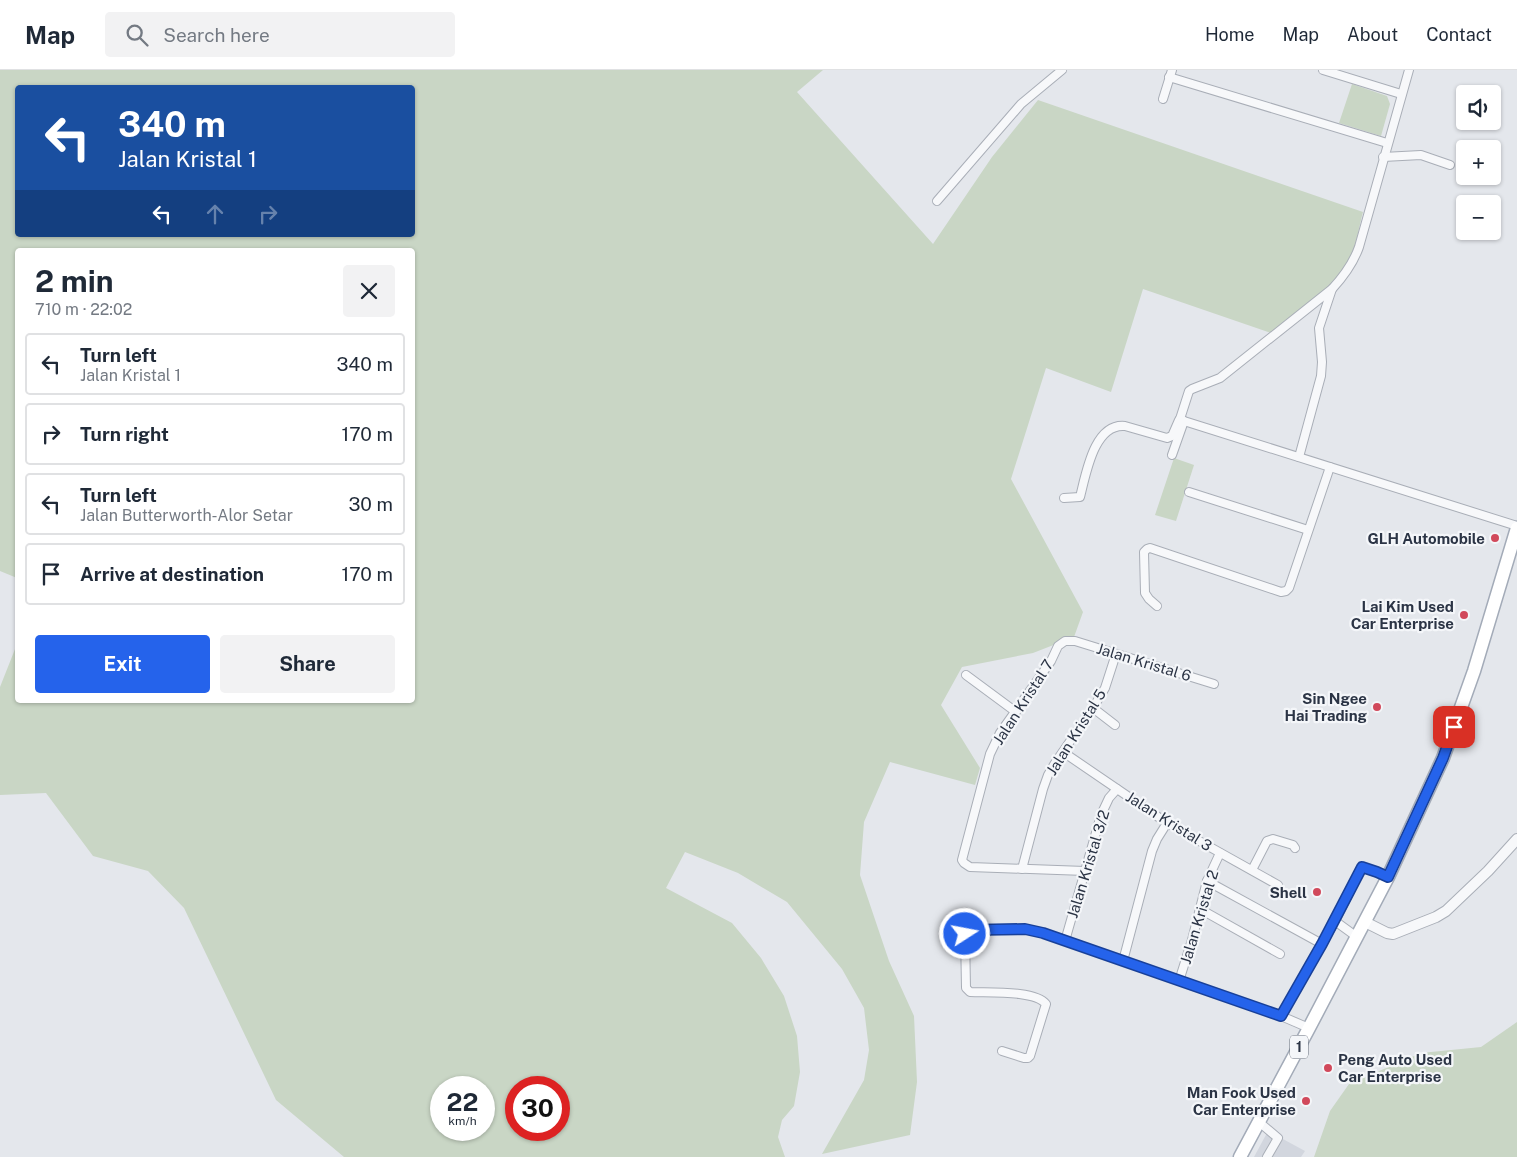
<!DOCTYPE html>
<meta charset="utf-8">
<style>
:root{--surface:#fff;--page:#f2f2f3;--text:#1f2937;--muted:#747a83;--line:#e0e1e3;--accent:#2563eb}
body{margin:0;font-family:"Public Sans",sans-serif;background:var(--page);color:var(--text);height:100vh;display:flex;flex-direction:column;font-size:19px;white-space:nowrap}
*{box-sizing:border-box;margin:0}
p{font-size:16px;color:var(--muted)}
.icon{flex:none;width:28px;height:28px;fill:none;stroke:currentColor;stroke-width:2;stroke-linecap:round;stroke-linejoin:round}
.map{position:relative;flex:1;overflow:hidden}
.sheet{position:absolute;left:15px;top:178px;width:400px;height:455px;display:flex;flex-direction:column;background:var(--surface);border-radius:5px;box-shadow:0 1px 4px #0004}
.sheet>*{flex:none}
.top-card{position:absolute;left:15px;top:15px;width:400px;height:152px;border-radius:5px;box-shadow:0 1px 4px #0004;background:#1a4fa0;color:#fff;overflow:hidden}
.tools{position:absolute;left:1456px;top:15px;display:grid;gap:10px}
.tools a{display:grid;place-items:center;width:45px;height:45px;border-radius:5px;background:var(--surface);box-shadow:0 1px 4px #0004;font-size:25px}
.speed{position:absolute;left:430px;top:1006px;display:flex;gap:10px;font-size:25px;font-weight:700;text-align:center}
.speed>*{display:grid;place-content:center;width:65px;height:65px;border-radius:50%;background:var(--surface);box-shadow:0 1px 4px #0004;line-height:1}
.speed small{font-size:12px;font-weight:400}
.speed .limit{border:8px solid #d22;background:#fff;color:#111}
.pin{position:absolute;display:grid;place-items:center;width:42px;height:42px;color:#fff;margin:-21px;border-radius:10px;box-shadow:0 2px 8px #0006}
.me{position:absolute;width:55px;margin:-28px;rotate:79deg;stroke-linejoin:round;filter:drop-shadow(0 0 4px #0008)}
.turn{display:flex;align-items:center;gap:18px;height:105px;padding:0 20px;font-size:22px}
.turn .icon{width:65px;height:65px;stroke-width:2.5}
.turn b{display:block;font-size:35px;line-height:42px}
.lanes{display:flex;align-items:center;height:48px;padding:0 20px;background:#0003;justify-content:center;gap:25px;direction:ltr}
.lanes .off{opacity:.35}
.round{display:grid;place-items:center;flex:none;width:52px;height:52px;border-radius:5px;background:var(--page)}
.headline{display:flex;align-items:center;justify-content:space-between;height:85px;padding:0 20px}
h1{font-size:30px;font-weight:700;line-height:38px}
.button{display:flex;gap:10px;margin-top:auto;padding:10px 20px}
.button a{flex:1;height:58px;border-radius:5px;background:var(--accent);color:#fff;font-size:20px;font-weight:700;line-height:58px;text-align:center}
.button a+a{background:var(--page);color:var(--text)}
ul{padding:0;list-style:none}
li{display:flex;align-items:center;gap:15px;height:62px;margin:0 10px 8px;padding:0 10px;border:2px solid var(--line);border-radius:5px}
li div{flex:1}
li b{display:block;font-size:19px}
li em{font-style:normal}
header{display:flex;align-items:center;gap:30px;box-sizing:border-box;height:70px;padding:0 25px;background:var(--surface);border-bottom:1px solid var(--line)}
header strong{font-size:24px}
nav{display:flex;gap:28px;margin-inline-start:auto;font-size:18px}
.search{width:350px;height:45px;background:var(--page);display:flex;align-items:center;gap:12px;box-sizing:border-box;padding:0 18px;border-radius:5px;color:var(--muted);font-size:19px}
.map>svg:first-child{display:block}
.built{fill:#d2d6de}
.green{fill:#c9d6c5;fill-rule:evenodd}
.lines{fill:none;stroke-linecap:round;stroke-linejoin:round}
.minor-casing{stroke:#a9aeb7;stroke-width:10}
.tertiary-casing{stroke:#a9aeb7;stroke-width:12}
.primary-casing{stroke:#a3abb8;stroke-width:15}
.minor{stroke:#f7f8fa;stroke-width:8}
.tertiary{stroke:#f7f8fa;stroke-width:10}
.primary{stroke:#fff;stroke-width:12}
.route-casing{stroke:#184099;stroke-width:12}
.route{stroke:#2563eb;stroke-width:9}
.poi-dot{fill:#d1495b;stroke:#f4f6f9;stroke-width:2}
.labels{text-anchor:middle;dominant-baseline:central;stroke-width:4.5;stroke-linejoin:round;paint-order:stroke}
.shield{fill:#f4f6f9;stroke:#676e7b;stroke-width:1}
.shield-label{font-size:14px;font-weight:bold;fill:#2b3445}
.poi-label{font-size:15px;font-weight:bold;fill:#2b3445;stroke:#f4f6f9;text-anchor:end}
.street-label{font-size:15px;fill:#2b3445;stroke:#f4f6f9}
</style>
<header>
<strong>Map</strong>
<div class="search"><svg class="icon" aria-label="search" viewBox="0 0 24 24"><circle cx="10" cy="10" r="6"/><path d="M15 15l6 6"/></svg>Search here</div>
<nav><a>Home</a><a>Map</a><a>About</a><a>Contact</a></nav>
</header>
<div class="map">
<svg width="1517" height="1087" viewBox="0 0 1517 1087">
<rect width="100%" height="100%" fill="#e4e7ec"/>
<polygon class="built" points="1268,1061 1305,1081 1301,1087 1254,1087"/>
<g class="green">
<path d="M 0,0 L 823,0 L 797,22 L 933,174 L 992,87 L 1038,30 L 1363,142 C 1359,156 1357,173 1351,187 C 1338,217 1297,243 1271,263 L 1143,219 L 1111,322 L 1046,298 L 1011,409 L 1083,542 L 1074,567 L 1033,583 L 962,597 L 941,635 L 980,698 L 975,715 L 890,692 L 864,752 L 860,805 L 889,891 L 914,946 L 917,1012 L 910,1065 L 822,1084 L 864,1010 L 869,980 L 864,938 L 842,899 L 787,832 L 738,803 L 685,782 L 666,818 L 732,853 L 761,888 L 784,926 L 797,966 L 800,1002 L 794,1036 L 782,1050 L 778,1067 L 785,1087 L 344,1087 L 276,1030 L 184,838 L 148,801 L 93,786 L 46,723 L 0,725 L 0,617 L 17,574 L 18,630 L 412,630 L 412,180 L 18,180 L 17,508 L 0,501 ZM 18,18 L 412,18 L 412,165 L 18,165 ZM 441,1018 L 484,1018 L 484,1060 L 441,1060 ZM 516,1018 L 559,1018 L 559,1060 L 516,1060 Z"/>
<polygon points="1352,14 1387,26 1390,34 1381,66 1339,53"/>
<polygon points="1174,388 1194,395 1176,451 1155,445"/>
<polygon points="1517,952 1517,1087 1314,1087 1330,1041 1349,1014 1421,983 1481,977"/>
</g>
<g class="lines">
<g class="minor-casing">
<g id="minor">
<polyline points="1323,0 1401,24"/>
<polyline points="1169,7 1387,73"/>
<polyline points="1163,29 1172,0"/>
<polyline points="1383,87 1421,85 1450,95"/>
<polyline points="937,131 1021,34 1062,0"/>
<polyline points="1184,351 1517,456"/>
<path d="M 1172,385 L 1184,351 L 1180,349 L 1189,321 L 1192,319 L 1220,308 L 1332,219 C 1344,206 1353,194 1359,177 L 1409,0"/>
<polyline points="1299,387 1321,306 1322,292 1319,258 1332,219"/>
<polyline points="1189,422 1308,460"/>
<path d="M 1064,428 L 1080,427 C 1086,404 1094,353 1125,356 L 1167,368 L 1172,366 L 1179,350"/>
<polyline points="1157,536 1149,529 1145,523 1144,482 1147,479 1150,478 1281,522 1286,521 1289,518 1330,397"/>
<polyline points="966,605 1016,642"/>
<polyline points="1093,638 1115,655"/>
<polyline points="1063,682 1167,753 1278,815"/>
<polyline points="1022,799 1043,719 1048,705 1055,693 1093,638 1105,618 1116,584"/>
<polyline points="1252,800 1267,771 1273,769 1293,775 1295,778"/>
<polyline points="1085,801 970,797 964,793 962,790 990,684 1000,663 1051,591 1058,576 1065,571 1075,571 1214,614"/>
<polyline points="1207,811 1322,874"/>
<polyline points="1200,839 1280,884"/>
<polyline points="1335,851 1357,867"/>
<polyline points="1065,871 1101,745 1109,728 1117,719"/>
<polyline points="1123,891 1152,781 1157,769 1167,753"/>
<polyline points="1179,911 1192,870 1207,811 1220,783"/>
<polyline points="1281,946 1335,851 1362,797 1388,807"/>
<path d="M 1002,981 L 1024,988 L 1028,988 L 1030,986 L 1046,934 C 1035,920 988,923 970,922 L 966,918 L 965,864 L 969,860 L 1025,859 L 1043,863 L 1281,946 L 1309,958"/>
<polyline points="1259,1052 1278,1068 1267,1087"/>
</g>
</g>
<g class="tertiary-casing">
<polyline id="tertiary" points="1365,852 1387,863 1393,864 1436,847 1446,841 1488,801 1517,769"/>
</g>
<g class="primary-casing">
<polyline id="primary" points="1240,1087 1309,958 1388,807 1443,688 1474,601 1517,458"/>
</g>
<use href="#minor" class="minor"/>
<use href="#tertiary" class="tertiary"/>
<use href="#primary" class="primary"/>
</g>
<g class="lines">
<g class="route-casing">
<polyline id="route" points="965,864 969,860 1025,859 1043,863 1281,946 1322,874 1362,797 1377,802 1388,807 1443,688 1454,657"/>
</g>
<use href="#route" class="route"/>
</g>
<g class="poi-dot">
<circle cx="1495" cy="468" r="5"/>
<circle cx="1464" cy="545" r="5"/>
<circle cx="1377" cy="637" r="5"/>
<circle cx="1317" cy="822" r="5"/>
<circle cx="1328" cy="998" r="5"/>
<circle cx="1306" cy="1031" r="5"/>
</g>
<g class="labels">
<rect class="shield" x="1290" y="965.5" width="18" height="23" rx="4"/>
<g class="shield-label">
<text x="1299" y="977">1</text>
</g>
<g class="poi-label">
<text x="1485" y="468">GLH Automobile</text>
<text x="1454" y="536">Lai Kim Used<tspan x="1454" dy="17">Car Enterprise</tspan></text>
<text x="1367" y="628">Sin Ngee<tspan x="1367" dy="17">Hai Trading</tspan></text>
<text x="1307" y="822">Shell</text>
<text x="1338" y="989" text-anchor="start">Peng Auto Used<tspan x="1338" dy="17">Car Enterprise</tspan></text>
<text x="1296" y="1022">Man Fook Used<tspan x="1296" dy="17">Car Enterprise</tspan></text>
</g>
<g class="street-label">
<text transform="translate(1144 592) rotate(17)">Jalan Kristal 6</text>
<text transform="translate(1023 632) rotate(-57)">Jalan Kristal 7</text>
<text transform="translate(1076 662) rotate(-58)">Jalan Kristal 5</text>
<text transform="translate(1169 751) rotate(32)">Jalan Kristal 3</text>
<text transform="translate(1088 794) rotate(-73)">Jalan Kristal 3/2</text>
<text transform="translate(1199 847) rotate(-73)">Jalan Kristal 2</text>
</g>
</g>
</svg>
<div class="tools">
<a><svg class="icon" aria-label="sound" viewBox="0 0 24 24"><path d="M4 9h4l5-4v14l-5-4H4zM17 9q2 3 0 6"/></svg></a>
<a>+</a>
<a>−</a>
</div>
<div class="speed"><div>22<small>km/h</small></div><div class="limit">30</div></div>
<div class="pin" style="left:1454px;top:657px;background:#d93025"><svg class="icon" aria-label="arrive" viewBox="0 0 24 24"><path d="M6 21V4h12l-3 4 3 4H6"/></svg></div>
<svg class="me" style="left:965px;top:864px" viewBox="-20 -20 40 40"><circle r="17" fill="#2563eb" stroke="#fff" stroke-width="3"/><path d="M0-11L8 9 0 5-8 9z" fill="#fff"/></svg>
<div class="top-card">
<div class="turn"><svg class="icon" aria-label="left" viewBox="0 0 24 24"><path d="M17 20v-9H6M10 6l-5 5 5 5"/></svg><div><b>340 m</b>Jalan Kristal 1</div></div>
<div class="lanes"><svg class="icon" aria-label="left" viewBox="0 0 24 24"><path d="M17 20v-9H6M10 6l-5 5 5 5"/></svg><svg class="icon off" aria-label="ahead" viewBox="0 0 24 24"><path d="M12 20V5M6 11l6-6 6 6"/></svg><svg class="icon off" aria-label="right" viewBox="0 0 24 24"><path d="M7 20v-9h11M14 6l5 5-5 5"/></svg></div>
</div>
<section class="sheet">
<div class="headline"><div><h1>2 min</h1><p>710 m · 22:02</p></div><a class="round"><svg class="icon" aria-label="close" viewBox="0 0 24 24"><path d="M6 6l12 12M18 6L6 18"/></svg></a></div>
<ul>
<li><svg class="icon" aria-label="left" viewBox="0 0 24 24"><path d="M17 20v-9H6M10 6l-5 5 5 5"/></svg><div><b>Turn left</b><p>Jalan Kristal 1</p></div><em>340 m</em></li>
<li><svg class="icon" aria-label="right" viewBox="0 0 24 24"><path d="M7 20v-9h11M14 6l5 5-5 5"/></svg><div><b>Turn right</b></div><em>170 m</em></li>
<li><svg class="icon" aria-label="left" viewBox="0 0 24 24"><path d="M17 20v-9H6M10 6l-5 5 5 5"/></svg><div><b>Turn left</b><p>Jalan Butterworth-Alor Setar</p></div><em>30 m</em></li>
<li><svg class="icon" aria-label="arrive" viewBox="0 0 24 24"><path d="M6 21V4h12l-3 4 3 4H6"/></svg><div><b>Arrive at destination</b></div><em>170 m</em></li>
</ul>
<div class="button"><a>Exit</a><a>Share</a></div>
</section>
</div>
